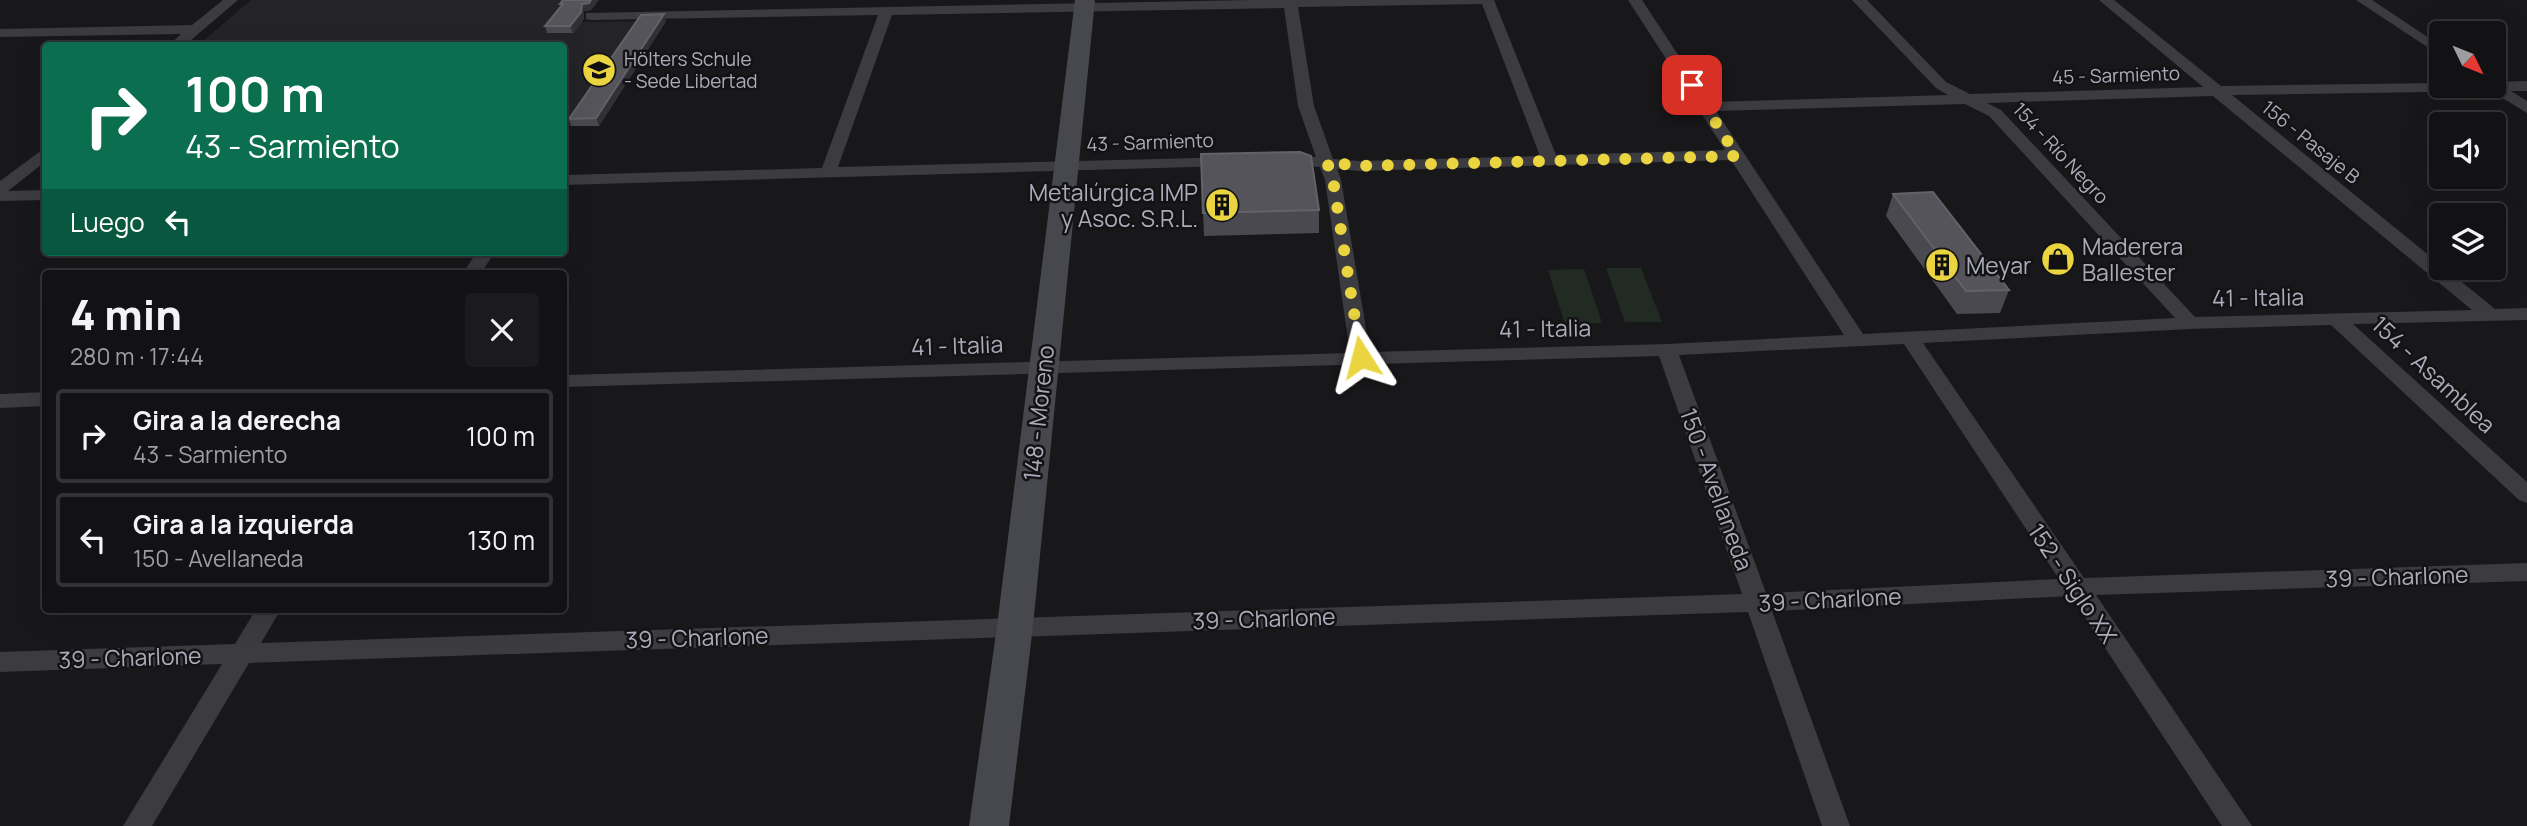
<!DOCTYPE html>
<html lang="es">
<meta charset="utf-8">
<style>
:root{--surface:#121214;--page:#1b1b1d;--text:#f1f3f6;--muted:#9c9ea0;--line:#313234}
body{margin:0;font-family:Manrope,sans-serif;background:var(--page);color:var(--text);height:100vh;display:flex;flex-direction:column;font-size:26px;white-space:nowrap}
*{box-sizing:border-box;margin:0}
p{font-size:23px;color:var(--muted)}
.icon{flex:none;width:38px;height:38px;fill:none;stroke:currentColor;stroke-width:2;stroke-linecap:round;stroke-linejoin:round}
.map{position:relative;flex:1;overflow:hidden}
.side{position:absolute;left:42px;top:270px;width:525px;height:343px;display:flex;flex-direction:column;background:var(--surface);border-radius:7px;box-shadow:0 7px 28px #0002,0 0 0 2px var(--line)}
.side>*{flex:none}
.hud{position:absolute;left:42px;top:42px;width:525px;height:214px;border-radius:7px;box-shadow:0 7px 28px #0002,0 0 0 2px var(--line);background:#0b6e4f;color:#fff;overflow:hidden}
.needle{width:46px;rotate:133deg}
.buttons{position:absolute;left:2429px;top:21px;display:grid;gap:14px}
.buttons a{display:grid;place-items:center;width:77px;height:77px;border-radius:7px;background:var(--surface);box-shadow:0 7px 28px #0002,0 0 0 2px var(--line);font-size:35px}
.pin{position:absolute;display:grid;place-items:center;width:60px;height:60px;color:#fff;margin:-30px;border-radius:14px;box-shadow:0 4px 10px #0006}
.me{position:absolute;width:77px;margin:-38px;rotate:351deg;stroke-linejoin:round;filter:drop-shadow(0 0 5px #0008)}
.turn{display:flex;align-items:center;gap:24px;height:147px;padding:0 28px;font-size:32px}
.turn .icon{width:91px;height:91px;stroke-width:2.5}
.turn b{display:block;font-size:49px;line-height:60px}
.then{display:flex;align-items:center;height:66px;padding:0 28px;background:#0003;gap:14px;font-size:26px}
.round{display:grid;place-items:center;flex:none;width:74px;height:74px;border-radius:7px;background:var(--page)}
.overview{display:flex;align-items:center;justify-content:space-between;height:119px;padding:0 28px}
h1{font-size:42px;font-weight:800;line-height:52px}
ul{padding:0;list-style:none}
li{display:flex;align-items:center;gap:21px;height:94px;margin:0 14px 10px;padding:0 14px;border:4px solid var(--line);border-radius:7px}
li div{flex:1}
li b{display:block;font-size:26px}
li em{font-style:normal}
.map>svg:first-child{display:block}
.built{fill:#242427}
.green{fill:#222a24}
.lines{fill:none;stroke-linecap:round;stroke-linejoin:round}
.street{fill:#3b3b40;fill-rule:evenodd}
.secondary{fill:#47474e;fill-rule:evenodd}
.wall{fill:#49494f}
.shaded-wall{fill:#313135}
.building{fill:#54545a;stroke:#626269;stroke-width:2}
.route{stroke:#ead440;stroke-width:12;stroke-dasharray:0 21.6}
.labels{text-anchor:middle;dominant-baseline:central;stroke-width:5;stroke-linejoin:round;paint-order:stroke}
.far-poi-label{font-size:19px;fill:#abacb9;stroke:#131315;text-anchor:start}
.far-street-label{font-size:19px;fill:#abacb9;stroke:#131315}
.poi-label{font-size:23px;fill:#abacb9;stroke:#131315;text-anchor:start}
.street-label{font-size:23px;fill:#abacb9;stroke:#131315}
</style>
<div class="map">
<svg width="2527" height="826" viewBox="0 0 2527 826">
<rect width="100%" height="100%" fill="#18181a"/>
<polygon class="built" points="251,0 599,0 583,10 574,22 666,21 599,126 564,126 564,46 197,46"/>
<g class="green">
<polygon points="1606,268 1641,268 1662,322 1625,322"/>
<polygon points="1584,269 1602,323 1565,324 1548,270"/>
</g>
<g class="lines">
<g class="street">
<polygon points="223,0 238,0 184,46 168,46 181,34 0,37 0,29 192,25"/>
<path d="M 1251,0 L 1494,0 L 1556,155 L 1725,150 L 1628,0 L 1642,0 L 1709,102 L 1948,95 L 1936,88 L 1852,0 L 1867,0 L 1946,82 L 1970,94 L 2203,87 L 2099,0 L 2114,0 L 2221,86 L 2441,83 L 2441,86 L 2494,86 L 2494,82 L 2527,81 L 2527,91 L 2511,91 L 2527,101 L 2527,113 L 2491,91 L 2232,95 L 2495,309 L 2527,308 L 2527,320 L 2353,324 L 2527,482 L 2527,503 L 2519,500 L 2331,325 L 2190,329 L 1923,343 L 2084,578 L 2527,563 L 2527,581 L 2096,595 L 2252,826 L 2222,826 L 2071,596 L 1772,611 L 1850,826 L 1822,826 L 1748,612 L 249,663 L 152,826 L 123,826 L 222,664 L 0,672 L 0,652 L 235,644 L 256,609 L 281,609 L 261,643 L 1742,594 L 1659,356 L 564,387 L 564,375 L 1350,353 L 1325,180 L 1320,167 L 1283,164 L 1275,159 L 1283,154 L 1316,157 L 1298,106 L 1284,8 L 892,15 L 838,167 L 1236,157 L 1238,161 L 1236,165 L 1230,166 L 564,185 L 564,175 L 822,168 L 878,15 L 591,20 L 586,19 L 586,13 ZM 1482,4 L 1540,156 L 1359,161 L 1333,159 L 1314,106 L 1298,7 ZM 2213,96 L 2472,310 L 2195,317 L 2001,110 L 1987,103 ZM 1965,104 L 1989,116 L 2175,318 L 1863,334 L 1716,111 ZM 1731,160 L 1844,335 L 1667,344 L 1370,352 L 1341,180 L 1337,169 L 1359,171 ZM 1904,344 L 2059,579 L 1766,593 L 1679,355 Z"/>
<polygon points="2356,0 2372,0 2441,46 2441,56"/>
<polygon points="46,147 46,161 8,191 46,190 46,200 0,201 0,181"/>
<polygon points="477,252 495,252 481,273 463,273"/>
<polygon points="46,392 46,406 0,408 0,394"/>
</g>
<polygon class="secondary" points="1075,0 1095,0 1033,626 1009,826 969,826 997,626"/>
</g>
<g class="wall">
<polygon points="563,0 599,0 591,10 584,11 584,19 573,33 547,33 545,26 561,6 560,4"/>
<polygon points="666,21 599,126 571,126 569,119"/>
<polygon points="1201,154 1319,210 1319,233 1204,236"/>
<polygon points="1893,194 2009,290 2000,313 1957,314 1886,216"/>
</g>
<g class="shaded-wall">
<polygon points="591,0 599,0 591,10 584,11 584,19 573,33 570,26 582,4"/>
<polygon points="664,14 666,21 599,126 596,118"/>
</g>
<g class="building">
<polygon points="563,0 591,0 589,3 582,4 581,12 570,26 545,26 563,4 560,4"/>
<polygon points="664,14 596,118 569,119 641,15"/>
<polygon points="1300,152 1311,156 1319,210 1203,213 1201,154"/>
<polygon points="1933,192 2009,290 1966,291 1893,194"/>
</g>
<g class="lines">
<polyline class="route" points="1361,357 1333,180 1327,162 1359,166 1737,156 1692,85"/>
</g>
<defs>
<g id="school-disc" transform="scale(1.75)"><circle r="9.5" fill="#ead440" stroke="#131315"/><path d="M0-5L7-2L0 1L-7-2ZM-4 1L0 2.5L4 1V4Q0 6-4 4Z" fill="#111"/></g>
<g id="building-disc" transform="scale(1.75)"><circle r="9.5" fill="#ead440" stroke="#131315"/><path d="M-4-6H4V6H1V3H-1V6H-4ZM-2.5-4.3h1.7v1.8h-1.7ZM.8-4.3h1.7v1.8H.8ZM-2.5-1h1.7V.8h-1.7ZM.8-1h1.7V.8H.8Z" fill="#111"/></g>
<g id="shop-disc" transform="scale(1.75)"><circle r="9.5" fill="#ead440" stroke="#131315"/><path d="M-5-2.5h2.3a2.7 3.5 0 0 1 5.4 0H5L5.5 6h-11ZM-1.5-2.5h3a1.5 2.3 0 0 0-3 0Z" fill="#111"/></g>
</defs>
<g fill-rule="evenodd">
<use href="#school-disc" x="599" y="70"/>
<use href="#building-disc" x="1222" y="205"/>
<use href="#shop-disc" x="2058" y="259"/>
<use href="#building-disc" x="1942" y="265"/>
</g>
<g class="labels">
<g class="far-poi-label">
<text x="624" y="59">Hölters Schule<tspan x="624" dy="22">- Sede Libertad</tspan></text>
</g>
<g class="far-street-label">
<text transform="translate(2116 75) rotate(-2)">45 - Sarmiento</text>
<text transform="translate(1150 142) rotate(-2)">43 - Sarmiento</text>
<text transform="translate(2311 142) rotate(39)">156 - Pasaje B</text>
<text transform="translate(2061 153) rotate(47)">154 - Río Negro</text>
</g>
<g class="poi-label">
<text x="1198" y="192" text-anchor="end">Metalúrgica IMP<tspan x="1198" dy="26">y Asoc. S.R.L.</tspan></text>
<text x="2082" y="246">Maderera<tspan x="2082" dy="26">Ballester</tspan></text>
<text x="1966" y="265">Meyar</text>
</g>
<g class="street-label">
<text transform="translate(2258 297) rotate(-1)">41 - Italia</text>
<text transform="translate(1545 328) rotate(-1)">41 - Italia</text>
<text transform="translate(957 345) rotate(-2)">41 - Italia</text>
<text transform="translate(2434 374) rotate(43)">154 - Asamblea</text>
<text transform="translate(1038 413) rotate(-84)">148 - Moreno</text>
<text transform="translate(1717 489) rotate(70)">150 - Avellaneda</text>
<text transform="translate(2397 576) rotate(-2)">39 - Charlone</text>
<text transform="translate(2073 583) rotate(56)">152 - Siglo XX</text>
<text transform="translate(1830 599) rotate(-3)">39 - Charlone</text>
<text transform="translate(1264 618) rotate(-2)">39 - Charlone</text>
<text transform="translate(697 637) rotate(-2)">39 - Charlone</text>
<text transform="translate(130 657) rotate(-2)">39 - Charlone</text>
</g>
</g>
</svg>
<div class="buttons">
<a><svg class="needle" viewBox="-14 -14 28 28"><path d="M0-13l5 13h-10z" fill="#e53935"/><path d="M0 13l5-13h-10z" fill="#9c9ea0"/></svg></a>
<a><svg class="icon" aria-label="sound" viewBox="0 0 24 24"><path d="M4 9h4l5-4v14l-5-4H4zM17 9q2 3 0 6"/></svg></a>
<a><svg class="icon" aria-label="layers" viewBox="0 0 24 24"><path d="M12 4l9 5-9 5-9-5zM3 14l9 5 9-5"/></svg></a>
</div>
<div class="pin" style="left:1692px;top:85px;background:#d93025"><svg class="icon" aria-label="arrive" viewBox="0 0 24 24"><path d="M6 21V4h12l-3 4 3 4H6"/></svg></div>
<svg class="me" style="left:1361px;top:357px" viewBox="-20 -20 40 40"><path d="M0-17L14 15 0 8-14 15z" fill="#ead440" stroke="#fff" stroke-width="4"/></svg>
<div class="hud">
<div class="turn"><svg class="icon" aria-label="right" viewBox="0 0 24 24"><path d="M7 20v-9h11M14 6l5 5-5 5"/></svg><div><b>100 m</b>43 - Sarmiento</div></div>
<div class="then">Luego<svg class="icon" aria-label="left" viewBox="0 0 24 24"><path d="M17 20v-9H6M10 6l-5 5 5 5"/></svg></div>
</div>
<section class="side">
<div class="overview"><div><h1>4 min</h1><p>280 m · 17:44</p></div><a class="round"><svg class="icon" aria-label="close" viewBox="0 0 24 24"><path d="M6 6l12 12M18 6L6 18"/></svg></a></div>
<ul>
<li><svg class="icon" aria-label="right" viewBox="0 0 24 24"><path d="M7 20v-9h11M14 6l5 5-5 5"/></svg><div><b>Gira a la derecha</b><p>43 - Sarmiento</p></div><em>100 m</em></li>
<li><svg class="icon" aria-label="left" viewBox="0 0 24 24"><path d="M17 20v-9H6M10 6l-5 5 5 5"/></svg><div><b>Gira a la izquierda</b><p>150 - Avellaneda</p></div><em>130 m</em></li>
</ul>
</section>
</div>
